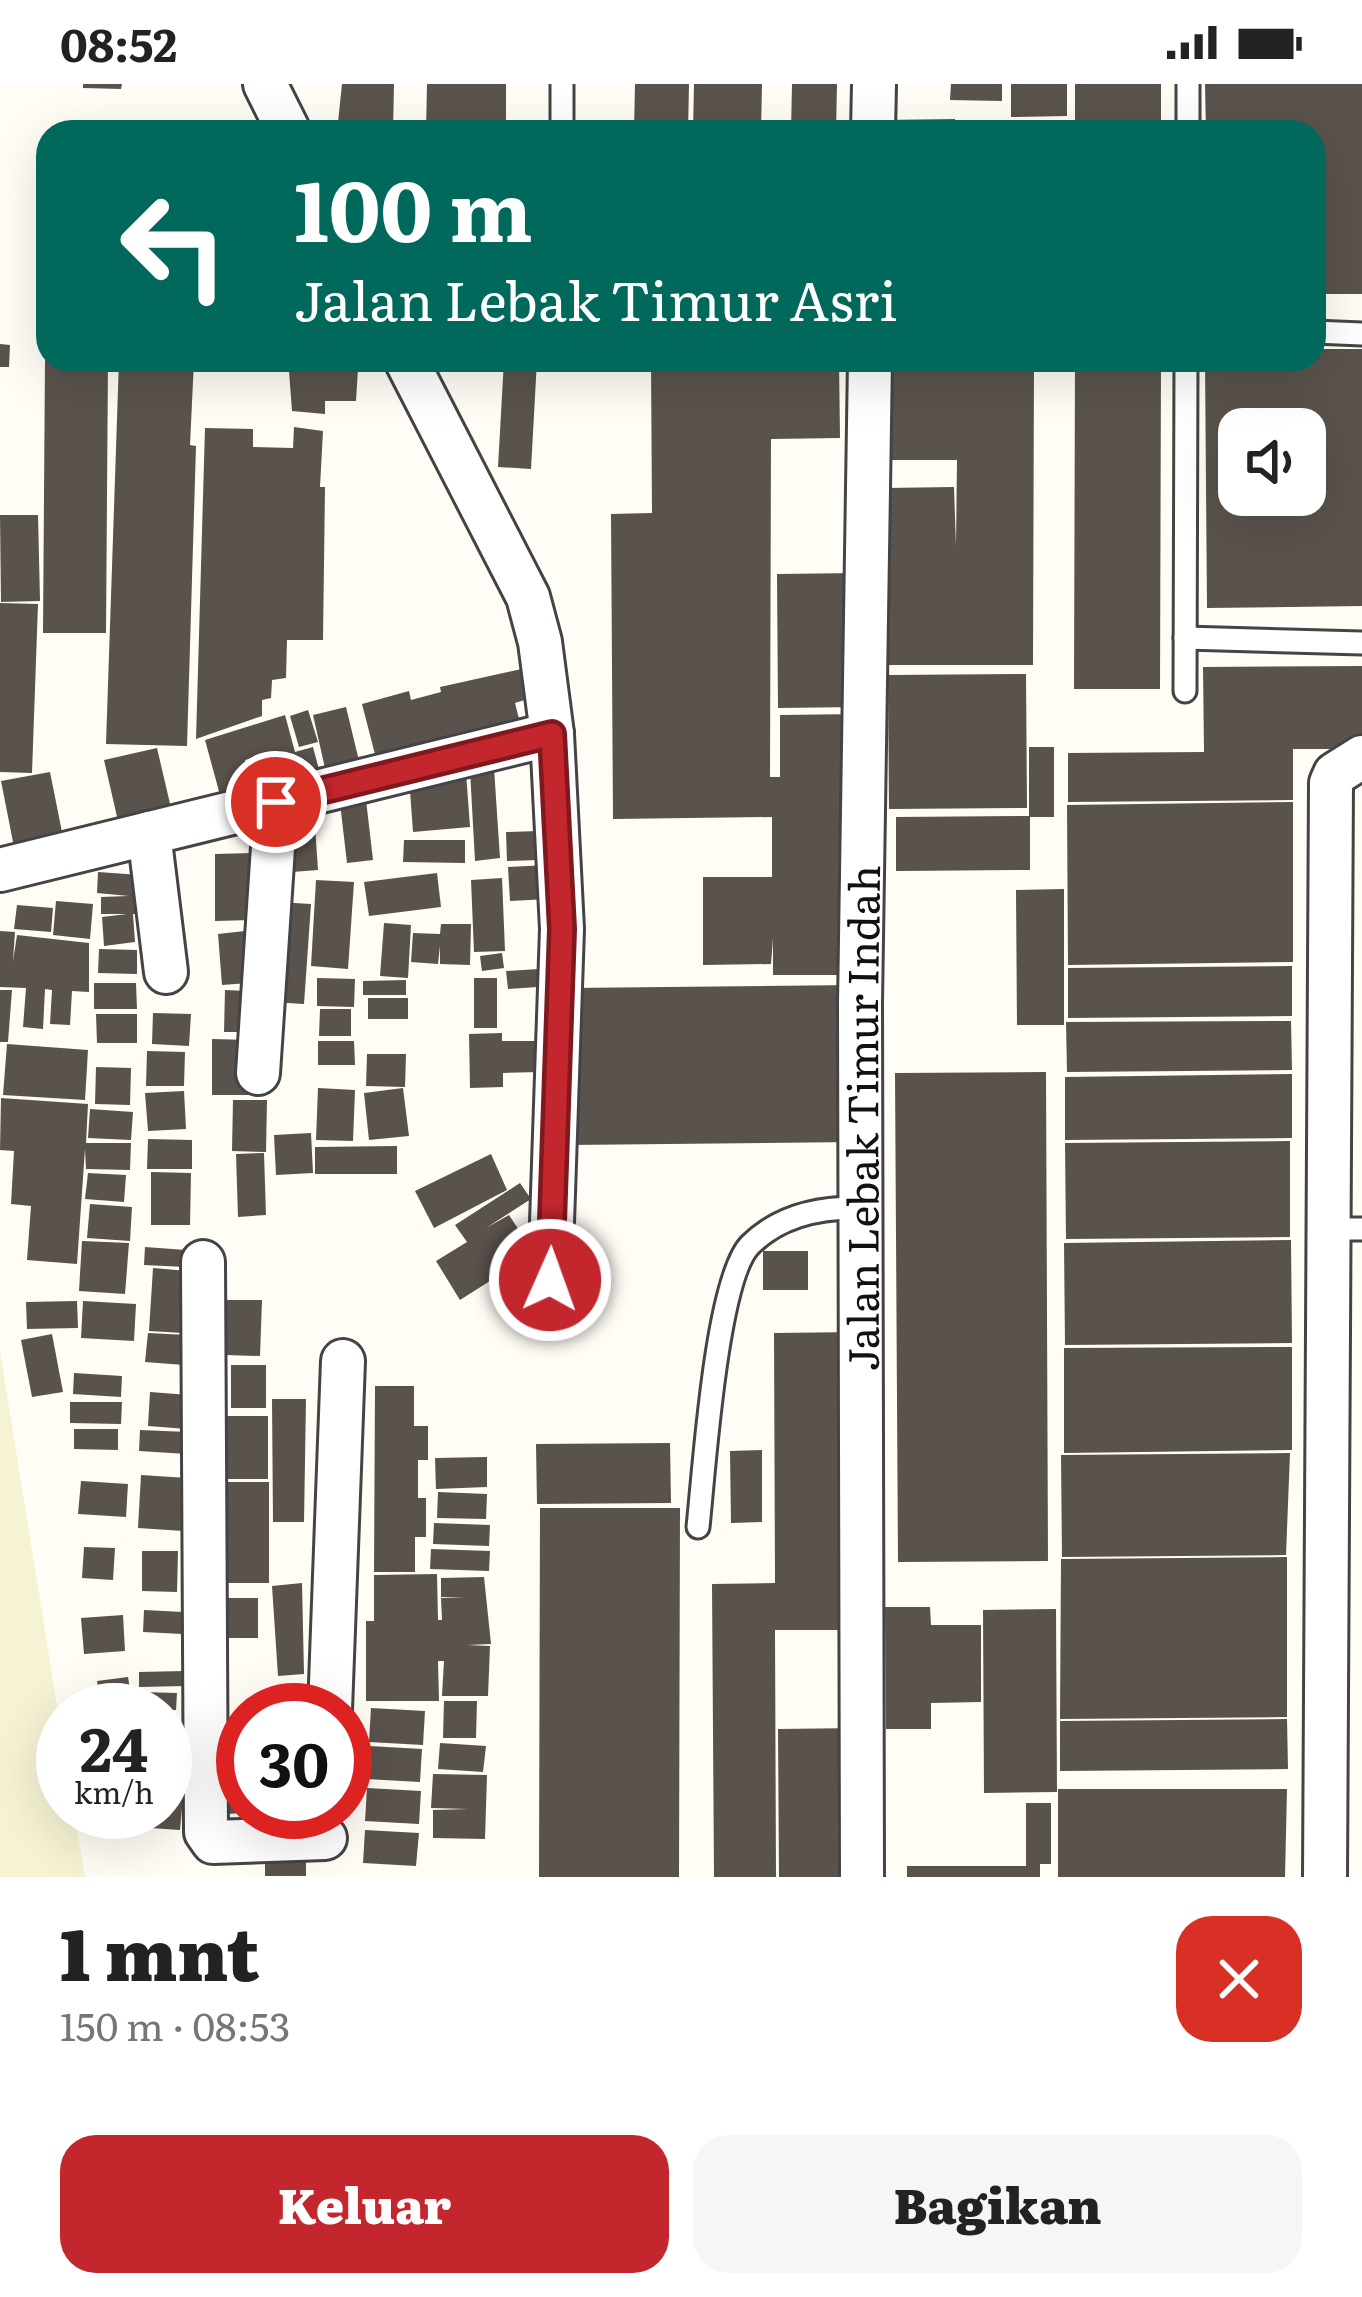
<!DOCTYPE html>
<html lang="id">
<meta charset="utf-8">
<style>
:root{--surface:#fff;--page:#f6f6f6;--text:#222;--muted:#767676;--accent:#c4262e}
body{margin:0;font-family:Literata,serif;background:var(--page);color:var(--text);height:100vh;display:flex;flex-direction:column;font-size:45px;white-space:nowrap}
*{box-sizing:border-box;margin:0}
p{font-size:39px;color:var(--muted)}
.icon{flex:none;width:66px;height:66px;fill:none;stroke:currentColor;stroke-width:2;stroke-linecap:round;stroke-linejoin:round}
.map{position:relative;height:1793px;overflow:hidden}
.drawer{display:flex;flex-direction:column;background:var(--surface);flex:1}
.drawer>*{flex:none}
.hud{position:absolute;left:36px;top:36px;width:1290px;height:252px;border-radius:36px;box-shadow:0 12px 48px #0002;background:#00695c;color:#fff;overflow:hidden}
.controls{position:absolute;left:1218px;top:324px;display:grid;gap:24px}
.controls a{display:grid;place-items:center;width:108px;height:108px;border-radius:24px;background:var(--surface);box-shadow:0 12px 48px #0002;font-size:60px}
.speed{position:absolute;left:36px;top:1599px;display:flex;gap:24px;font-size:60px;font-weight:700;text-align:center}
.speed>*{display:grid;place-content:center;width:156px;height:156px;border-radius:50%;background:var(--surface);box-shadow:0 12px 48px #0002;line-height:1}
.speed small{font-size:30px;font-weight:400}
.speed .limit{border:18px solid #d22;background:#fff;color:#111}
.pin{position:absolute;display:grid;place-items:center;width:102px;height:102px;color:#fff;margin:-51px;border:6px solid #fff;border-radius:50%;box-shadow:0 3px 12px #0007}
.me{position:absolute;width:132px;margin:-66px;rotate:2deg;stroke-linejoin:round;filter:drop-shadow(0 0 9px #0008)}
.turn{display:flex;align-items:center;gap:42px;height:252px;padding:0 60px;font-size:54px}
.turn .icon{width:156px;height:156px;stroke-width:2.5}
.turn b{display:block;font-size:84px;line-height:102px}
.round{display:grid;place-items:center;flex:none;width:126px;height:126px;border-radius:36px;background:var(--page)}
.headline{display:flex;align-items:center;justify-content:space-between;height:204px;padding:0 60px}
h1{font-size:72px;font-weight:800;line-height:90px}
.cta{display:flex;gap:24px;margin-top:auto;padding:24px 60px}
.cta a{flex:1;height:138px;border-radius:36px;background:var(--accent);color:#fff;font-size:48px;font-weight:800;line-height:138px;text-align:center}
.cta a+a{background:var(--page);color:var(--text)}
.status{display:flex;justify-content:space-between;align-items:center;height:84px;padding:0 60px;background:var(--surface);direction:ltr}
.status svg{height:33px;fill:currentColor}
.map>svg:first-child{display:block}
.farmland{fill:#f6f3d4}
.building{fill:#5a524d;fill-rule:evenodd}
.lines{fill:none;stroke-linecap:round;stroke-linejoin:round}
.service-casing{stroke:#444;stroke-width:27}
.minor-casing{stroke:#444;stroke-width:48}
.service{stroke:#fff;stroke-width:21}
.minor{stroke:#fff;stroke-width:42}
.route-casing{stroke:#7f191e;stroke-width:30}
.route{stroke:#c4262e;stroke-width:21}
.labels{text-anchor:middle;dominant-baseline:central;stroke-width:12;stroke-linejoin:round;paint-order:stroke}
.street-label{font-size:42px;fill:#111;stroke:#fff}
</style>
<div class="status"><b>08:52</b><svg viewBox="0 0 49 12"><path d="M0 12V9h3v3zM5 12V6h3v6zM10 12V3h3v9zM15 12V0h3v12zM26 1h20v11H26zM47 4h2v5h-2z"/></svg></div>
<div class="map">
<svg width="1362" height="1793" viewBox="0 0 1362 1793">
<rect width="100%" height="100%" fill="#fffdf5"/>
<polygon class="farmland" points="0,1267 63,1659 63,1728 74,1728 85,1793 0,1793"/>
<g class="building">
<polygon points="83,0 122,0 121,5 83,4"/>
<polygon points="342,0 394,0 393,48 337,48"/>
<polygon points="427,0 506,0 506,48 426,48"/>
<polygon points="635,0 689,0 688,48 634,48"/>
<polygon points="694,0 762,0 761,48 693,48"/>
<polygon points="792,0 837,0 836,48 791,48"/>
<polygon points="951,0 1002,0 1002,17 950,16"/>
<polygon points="1011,0 1067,0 1067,32 1011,33"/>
<rect x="1075" y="0" width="86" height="48"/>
<polygon points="1205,0 1362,0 1362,210 1314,210 1314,48 1206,48"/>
<polygon points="955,35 955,48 884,48 884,36"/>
<rect x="959" y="43" width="96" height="5"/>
<polygon points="0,260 10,261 9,283 0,283"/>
<path d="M 1314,265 L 1362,265 L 1362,522 L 1207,524 L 1205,276 L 1314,276 ZM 1239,345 L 1305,345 L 1305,411 L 1239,411 Z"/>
<polygon points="45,276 108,276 106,549 43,549"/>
<polygon points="119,276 194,276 190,361 196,362 187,662 106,660"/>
<polygon points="428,276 485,276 485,287 428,286"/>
<polygon points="504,276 537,276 531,385 498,383"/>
<polygon points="651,276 839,276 840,354 771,355 770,693 780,693 780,631 860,630 853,891 773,891 773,855 771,880 703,881 703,793 772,793 772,733 613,735 611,430 652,429"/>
<polygon points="886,276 1034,276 1033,581 886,581 885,404 954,403 956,462 957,376 886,376"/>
<polygon points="1075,276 1161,276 1160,605 1074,605"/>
<polygon points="358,285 356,317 325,317 325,330 292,327 289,287"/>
<polygon points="294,343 323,347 320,403 325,403 323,556 287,556 286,594 272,596 271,614 262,616 262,632 196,655 205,344 253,345 253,363 293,364"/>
<polygon points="0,431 38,431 40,517 1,518"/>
<polygon points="860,489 860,623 778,624 777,490"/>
<polygon points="0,519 38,520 32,689 0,688"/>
<polygon points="1362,582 1362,665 1293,665 1293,716 1068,718 1068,669 1204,668 1203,583"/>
<polygon points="526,584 534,613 515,619 522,647 377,678 362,620 409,607 411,616 441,608 440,603"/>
<polygon points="1026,590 1027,724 889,725 888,591"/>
<polygon points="346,623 361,685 327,693 313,631"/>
<polygon points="308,626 318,658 299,663 290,632"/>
<polygon points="285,631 295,668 313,663 321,693 273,706 263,671 245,676 252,701 220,711 205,656"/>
<polygon points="1029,663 1054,663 1054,733 1030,733 1030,786 896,787 896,733 1029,732"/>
<polygon points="157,664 171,724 118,737 104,676"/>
<polygon points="494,684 500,774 475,777 470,686"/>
<polygon points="50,688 63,753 14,763 1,697"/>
<polygon points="466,688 470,743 413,748 409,693"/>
<polygon points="366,716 373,776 347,779 340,719"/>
<polygon points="1293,718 1293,878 1068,881 1067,721"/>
<polygon points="314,728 318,786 292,788 289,729"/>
<polygon points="538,747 539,776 507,777 506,748"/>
<polygon points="404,756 465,756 465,779 403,778"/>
<polygon points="253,769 253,836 215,837 215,770"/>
<polygon points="547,781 548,815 510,817 508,783"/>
<polygon points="98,788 140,791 140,830 133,830 135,858 104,862 102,833 127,830 101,830 101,813 129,812 97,809"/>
<polygon points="437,789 441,823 369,832 364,798"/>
<polygon points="502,794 505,867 474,868 471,796"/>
<polygon points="316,796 354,798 348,885 311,882"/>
<polygon points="1064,805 1064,941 1017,941 1016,806"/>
<polygon points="56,817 93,820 90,855 53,851"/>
<polygon points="278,818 311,820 304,920 271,918"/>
<polygon points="17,821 53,824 51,848 14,845"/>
<polygon points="384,839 411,841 408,894 380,892"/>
<polygon points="441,840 471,840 470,881 440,880 440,862 438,880 411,878 413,849 440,850"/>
<polygon points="0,847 15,848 13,877 17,851 89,859 89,908 72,907 70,941 50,940 52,906 45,905 43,945 23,943 26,904 0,903"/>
<polygon points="245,847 249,899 222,901 218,850"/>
<polygon points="99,865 137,866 137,890 98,889"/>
<polygon points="502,869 504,884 482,887 480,872"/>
<polygon points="1292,882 1292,932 1068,934 1068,884"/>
<polygon points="538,885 538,903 508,905 506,887"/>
<polygon points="317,894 355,895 354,923 317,922"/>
<rect x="474" y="894" width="23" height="50"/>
<polygon points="406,896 406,911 363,911 363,897"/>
<polygon points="94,899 136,899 137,925 94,925"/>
<polygon points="855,901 856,1058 570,1061 569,904"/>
<polygon points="0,906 12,906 8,958 0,958"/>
<polygon points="225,906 248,907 247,948 224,948"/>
<rect x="368" y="914" width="40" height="21"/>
<polygon points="320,925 351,925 351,952 319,952"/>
<polygon points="153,929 191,930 189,962 152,960"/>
<polygon points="96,930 137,930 137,959 97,959"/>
<polygon points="1291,937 1292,986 1067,988 1066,938"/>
<polygon points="502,949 502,957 541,957 540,988 503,989 503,1003 470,1004 469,950"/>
<polygon points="212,955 252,956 251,1011 212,1011"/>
<polygon points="318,957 354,957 355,981 318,981"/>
<polygon points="7,960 88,966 85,1016 3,1011"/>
<polygon points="147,967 185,968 184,1002 146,1002"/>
<polygon points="367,970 406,970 405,1003 366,1002"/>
<polygon points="96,983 131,984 130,1021 95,1020"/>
<polygon points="1046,988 1048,1477 898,1478 895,989"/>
<polygon points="1292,990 1292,1054 1065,1056 1065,993"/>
<polygon points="318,1004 355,1006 353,1057 316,1056"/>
<polygon points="403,1004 409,1052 369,1056 364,1009"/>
<polygon points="184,1007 186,1045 148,1047 145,1009"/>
<polygon points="1,1014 88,1020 86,1059 131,1059 130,1086 86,1085 85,1065 77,1180 27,1176 31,1122 11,1120 14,1067 0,1066"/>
<polygon points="233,1016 267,1016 266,1068 232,1067"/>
<polygon points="90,1025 133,1028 131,1056 88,1054"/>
<polygon points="311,1049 313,1089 276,1091 274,1051"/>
<polygon points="148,1055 192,1056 192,1085 147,1085"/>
<polygon points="1290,1057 1290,1153 1066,1155 1065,1059"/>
<polygon points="397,1062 397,1090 315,1090 315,1063"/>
<polygon points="264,1069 266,1131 238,1133 236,1070"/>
<polygon points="491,1070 507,1106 434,1144 415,1107"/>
<polygon points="151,1088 191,1089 190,1141 151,1141"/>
<polygon points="88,1089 126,1091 124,1118 85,1115"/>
<polygon points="520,1099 531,1115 486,1144 509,1131 534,1169 460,1216 436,1177 467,1158 455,1141"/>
<polygon points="90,1120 132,1123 130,1157 87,1154"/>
<polygon points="1291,1156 1292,1259 1065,1261 1064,1159"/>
<polygon points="82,1157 129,1159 125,1210 79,1207"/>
<polygon points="145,1163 186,1166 185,1183 144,1181"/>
<rect x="763" y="1167" width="45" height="39"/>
<polygon points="153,1184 188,1187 183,1249 149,1247"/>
<polygon points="226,1216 262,1216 260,1272 225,1271"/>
<polygon points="77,1217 78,1244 27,1245 26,1218"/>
<polygon points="83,1217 136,1220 134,1257 81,1254"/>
<polygon points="858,1248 860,1546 775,1546 776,1793 714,1793 712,1500 775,1499 774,1249"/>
<polygon points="148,1249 187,1251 184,1281 145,1278"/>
<polygon points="52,1250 63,1308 32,1313 21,1256"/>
<polygon points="1292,1263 1292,1366 1064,1369 1064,1264"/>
<rect x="231" y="1281" width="35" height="43"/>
<polygon points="74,1289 122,1292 121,1313 73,1310"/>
<polygon points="375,1302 414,1302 414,1342 428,1342 428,1376 418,1376 418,1414 426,1414 426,1453 415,1453 415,1488 374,1488"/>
<polygon points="150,1308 189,1311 187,1345 148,1342"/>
<polygon points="272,1315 306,1315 304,1438 273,1438"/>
<polygon points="70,1318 122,1318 121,1340 70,1339"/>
<rect x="227" y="1332" width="41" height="63"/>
<polygon points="74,1345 118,1345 118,1366 74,1365"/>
<polygon points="140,1346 188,1348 187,1370 139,1367"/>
<polygon points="670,1359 671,1419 537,1420 536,1360"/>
<polygon points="762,1366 762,1438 731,1439 730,1367"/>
<polygon points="1290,1369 1286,1471 1062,1473 1061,1371"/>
<polygon points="487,1373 487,1403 436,1405 435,1374"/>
<polygon points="141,1391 187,1394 183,1447 138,1444"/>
<polygon points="81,1397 128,1400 126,1433 78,1430"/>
<rect x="228" y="1398" width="41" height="101"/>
<polygon points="438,1408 487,1410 486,1435 437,1434"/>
<polygon points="540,1424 680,1424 679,1793 539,1793"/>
<polygon points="434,1439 490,1441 489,1462 433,1460"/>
<polygon points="84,1463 115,1464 113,1496 82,1494"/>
<polygon points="431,1465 490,1467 489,1487 430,1485"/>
<polygon points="142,1467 178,1467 177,1508 142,1507"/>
<polygon points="1287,1473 1287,1633 1060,1635 1061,1475"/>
<polygon points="437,1490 438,1536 442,1536 441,1514 465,1514 441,1513 441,1494 484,1493 491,1560 467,1561 490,1562 488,1612 442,1612 444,1577 438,1577 439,1617 366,1617 366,1537 374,1537 374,1491"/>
<polygon points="302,1499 304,1590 278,1592 272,1502"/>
<rect x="227" y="1514" width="31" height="40"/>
<polygon points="885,1523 930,1523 931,1541 981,1541 981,1618 931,1619 931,1645 886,1645"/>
<polygon points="1056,1525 1057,1708 984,1709 983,1526"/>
<polygon points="144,1526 183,1528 182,1550 143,1548"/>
<polygon points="123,1531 125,1567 84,1570 81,1534"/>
<polygon points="185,1587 185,1602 139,1603 139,1588"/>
<polygon points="128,1593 131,1612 100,1616 97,1597"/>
<polygon points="141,1608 177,1609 176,1626 141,1626"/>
<polygon points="444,1617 477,1617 476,1654 443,1654"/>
<polygon points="371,1624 425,1627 423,1661 369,1658"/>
<polygon points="1287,1635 1288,1685 1060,1687 1060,1637"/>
<polygon points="859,1644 860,1793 779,1793 778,1645"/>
<polygon points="440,1659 486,1662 483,1688 438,1685"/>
<polygon points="369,1662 422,1665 420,1698 366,1695"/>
<polygon points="165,1689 185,1690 180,1746 107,1741 108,1728 165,1728"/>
<polygon points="433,1690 487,1691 485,1755 433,1754 433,1726 468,1725 431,1724"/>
<polygon points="243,1694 243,1729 227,1730 225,1695"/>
<polygon points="367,1704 421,1707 419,1740 365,1737"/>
<polygon points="1058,1705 1287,1705 1285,1793 1058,1793"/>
<polygon points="1026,1719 1051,1719 1051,1780 1040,1780 1040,1793 907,1793 907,1782 1026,1782"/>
<polygon points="275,1728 300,1728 300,1734 275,1735"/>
<polygon points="365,1746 419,1749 416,1782 363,1779"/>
<polygon points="306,1759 306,1792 265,1792 265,1760"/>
</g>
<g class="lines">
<g class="service-casing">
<g id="service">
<polyline points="562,48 562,0"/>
<polyline points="1188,48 1188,0"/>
<polyline points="1314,248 1362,250"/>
<polyline points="1185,554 1362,559"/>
<polyline points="1185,607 1186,276"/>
<polyline points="1328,1145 1362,1145"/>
<path d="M 698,1443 C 704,1388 716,1196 750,1161 C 780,1131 820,1123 861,1124"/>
</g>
</g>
<g class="minor-casing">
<g id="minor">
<polyline points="265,0 289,48"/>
<polyline points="873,48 874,0"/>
<polyline points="406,276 528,513 540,558 552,650 562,845 550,1197"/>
<polyline points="149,749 166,888"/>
<polyline points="0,786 552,650"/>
<polyline points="258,989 276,718"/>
<polyline points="203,1178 206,1748 213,1758 325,1754"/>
<polyline points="330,1626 343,1277"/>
<path id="s1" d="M 862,1793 L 860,919 L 870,276"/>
<polyline points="1325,1793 1331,699 1335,690 1362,673"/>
</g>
</g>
<use href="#service" class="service"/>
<use href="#minor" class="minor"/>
</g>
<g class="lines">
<g class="route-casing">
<polyline id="route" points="276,718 552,650 562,845 550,1196"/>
</g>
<use href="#route" class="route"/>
</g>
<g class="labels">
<g class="street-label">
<text stroke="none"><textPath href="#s1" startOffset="759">Jalan Lebak Timur Indah</textPath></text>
</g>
</g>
</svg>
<div class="controls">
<a><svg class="icon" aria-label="sound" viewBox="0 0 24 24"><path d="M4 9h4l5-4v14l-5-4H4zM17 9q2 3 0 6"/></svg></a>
</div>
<div class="speed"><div>24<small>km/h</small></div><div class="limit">30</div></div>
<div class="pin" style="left:276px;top:718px;background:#d93025"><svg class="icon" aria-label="arrive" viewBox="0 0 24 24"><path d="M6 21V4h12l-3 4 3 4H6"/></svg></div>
<svg class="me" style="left:550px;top:1196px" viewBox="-20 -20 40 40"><circle r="17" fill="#c4262e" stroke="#fff" stroke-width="3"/><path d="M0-11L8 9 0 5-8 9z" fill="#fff"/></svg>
<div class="hud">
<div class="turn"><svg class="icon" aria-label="left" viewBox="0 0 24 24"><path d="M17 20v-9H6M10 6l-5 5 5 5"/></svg><div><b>100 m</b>Jalan Lebak Timur Asri</div></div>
</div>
</div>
<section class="drawer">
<div class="headline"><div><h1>1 mnt</h1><p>150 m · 08:53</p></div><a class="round" style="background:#d93025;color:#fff"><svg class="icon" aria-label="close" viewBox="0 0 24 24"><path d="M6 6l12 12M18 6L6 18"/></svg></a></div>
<div class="cta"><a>Keluar</a><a>Bagikan</a></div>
</section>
